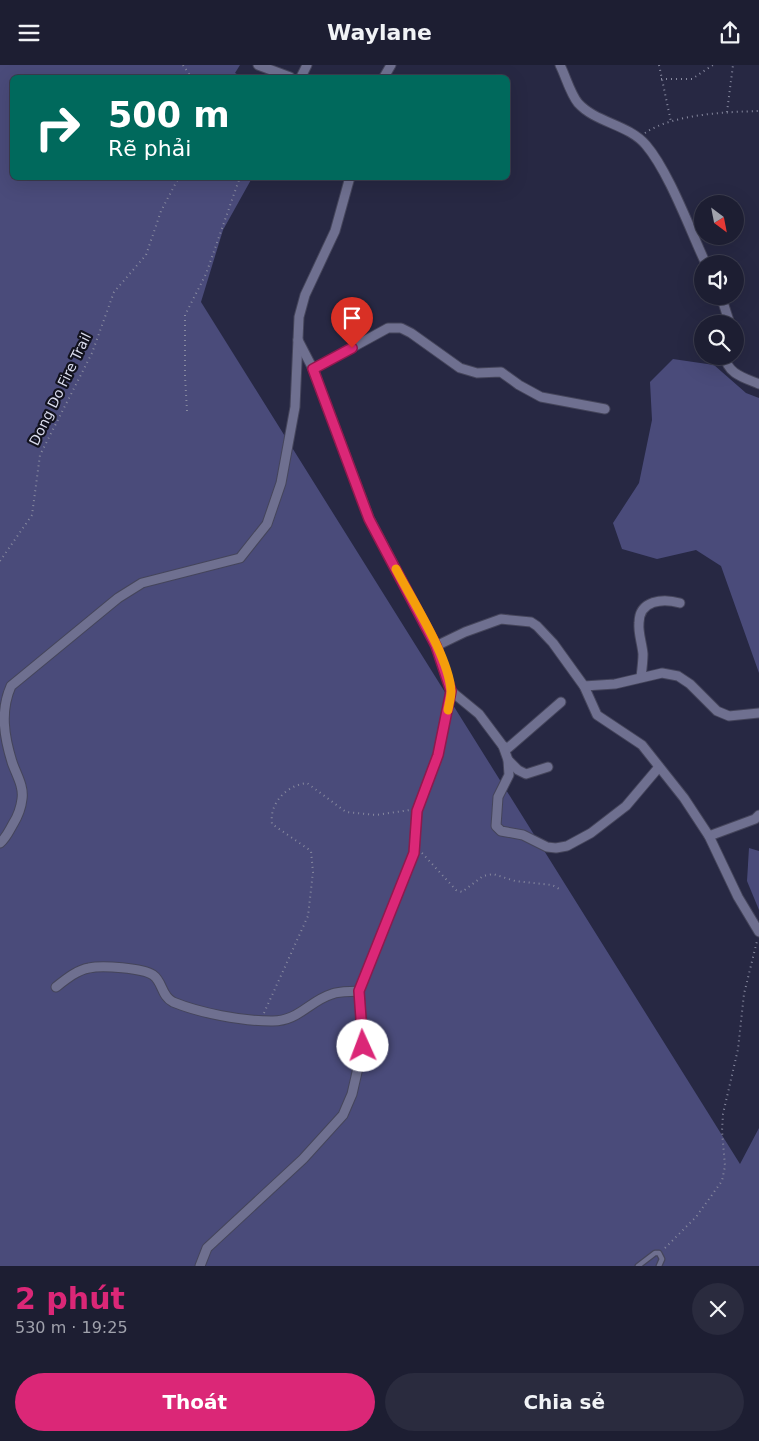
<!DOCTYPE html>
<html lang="vi">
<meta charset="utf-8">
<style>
:root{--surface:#1d1e32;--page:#2a2b3e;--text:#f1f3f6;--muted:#a0a2ac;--line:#3b3c4d;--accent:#db2777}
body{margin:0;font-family:"DejaVu Sans",sans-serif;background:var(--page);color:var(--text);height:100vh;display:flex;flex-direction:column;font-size:19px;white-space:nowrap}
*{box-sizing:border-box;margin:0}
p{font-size:16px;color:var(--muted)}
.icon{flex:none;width:28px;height:28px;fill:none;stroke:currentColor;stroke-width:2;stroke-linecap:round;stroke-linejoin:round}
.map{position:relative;height:1201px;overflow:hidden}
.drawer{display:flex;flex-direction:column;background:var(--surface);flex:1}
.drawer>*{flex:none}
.guide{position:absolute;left:10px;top:10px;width:500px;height:105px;border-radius:8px;box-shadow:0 5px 20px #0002,0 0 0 1px var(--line);background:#00695c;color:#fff;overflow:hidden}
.needle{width:32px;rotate:148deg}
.buttons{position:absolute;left:694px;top:130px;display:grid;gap:10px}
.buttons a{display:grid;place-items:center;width:50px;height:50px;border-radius:50%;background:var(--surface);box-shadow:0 5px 20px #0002,0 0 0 1px var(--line);font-size:25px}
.pin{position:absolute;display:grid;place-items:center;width:42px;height:42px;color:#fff;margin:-51px -21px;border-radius:50% 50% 50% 0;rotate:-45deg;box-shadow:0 0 5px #0007}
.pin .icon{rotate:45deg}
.me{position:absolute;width:55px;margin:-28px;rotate:358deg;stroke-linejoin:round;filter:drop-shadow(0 0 4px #0008)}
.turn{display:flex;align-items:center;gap:18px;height:105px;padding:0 15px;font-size:22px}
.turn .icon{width:65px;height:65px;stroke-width:2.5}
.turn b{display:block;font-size:35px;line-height:42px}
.round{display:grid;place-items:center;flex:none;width:52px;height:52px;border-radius:26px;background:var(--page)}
.summary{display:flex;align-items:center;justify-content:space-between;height:85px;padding:0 15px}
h1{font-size:30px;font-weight:800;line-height:38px;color:var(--accent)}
.action{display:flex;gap:10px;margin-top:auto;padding:10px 15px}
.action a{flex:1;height:58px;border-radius:30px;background:var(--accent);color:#fff;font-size:20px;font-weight:800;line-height:58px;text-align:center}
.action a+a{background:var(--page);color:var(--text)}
header{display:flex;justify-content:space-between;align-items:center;height:65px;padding:0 15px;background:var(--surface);font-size:22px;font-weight:800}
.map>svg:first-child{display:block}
.green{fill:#4a4b7a}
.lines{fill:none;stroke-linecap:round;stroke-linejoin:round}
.service-casing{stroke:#45455b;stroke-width:7}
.minor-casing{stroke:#45455b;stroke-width:11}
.path{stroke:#87899f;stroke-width:2;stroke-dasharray:1 4;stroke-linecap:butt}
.service{stroke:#6f7090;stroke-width:4.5}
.minor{stroke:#6f7090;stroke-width:9}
.route-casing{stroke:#8e194d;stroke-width:12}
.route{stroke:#db2777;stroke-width:9}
.slow{stroke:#f59e0b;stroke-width:9}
.labels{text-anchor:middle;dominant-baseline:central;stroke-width:4.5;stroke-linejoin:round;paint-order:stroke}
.street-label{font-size:14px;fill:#dadced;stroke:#12121e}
</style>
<header><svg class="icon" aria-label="menu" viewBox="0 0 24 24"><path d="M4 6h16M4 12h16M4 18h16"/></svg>Waylane<svg class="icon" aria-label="share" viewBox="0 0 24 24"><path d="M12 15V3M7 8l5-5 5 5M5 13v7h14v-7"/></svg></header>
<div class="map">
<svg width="759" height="1201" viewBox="0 0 759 1201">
<rect width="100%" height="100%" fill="#272843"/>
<g class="green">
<polygon points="0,0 240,0 235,8 242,12 12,12 12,112 252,113 223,165 201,237 740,1099 759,1063 759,1201 0,1201"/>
<polygon points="673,294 714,300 746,328 759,333 759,608 721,501 696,485 657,494 622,484 613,458 639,418 652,355 650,317"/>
<polygon points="749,783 759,786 759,845 747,816"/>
</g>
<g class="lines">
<g class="service-casing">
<polyline id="service" points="638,1201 655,1188 659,1188 662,1194 659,1201"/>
</g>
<g class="minor-casing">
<g id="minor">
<polyline points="258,0 290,12"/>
<path d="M 560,0 C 566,12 570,28 578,38 C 596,58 628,59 646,80 C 669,107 690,165 706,199"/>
<polyline points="301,12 307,0"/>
<polyline points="384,12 391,0"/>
<polyline points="721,231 730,259"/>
<path d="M 725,291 C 727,309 745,313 759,319"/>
<polyline points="313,304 388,263 401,263 411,268 460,303 477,308 501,307 519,320 541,332 605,344"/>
<polyline points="436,581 465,567 501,554 531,557 537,561 553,578 584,621 597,650 642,680 684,733 709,771 738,832 759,867"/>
<path d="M 641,612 C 642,604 643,596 643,589 C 642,578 638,568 639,558 C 639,535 663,533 680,538"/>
<polyline points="584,621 615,619 662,608 678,611 690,619 717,646 729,651 759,648"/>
<polyline points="451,626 479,649 503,681 508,683 561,637"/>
<polyline points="503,681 508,695 509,710 498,732 496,761 501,766 523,770 547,782 556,783 567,781 591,768 626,741 659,702"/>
<polyline points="508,695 518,705 526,709 548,702"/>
<polyline points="709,771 755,754 759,750"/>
<path d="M 0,778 C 6,773 9,766 13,759 C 18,751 21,743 22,734 C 24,721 16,709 12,697 C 4,671 0,646 11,621 L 118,533 L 142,518 L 240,493 L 267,459 L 281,418 L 295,342 L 299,252 L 305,230 L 335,166 L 350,112"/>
<path d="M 56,922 C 66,914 77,905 89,903 C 102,900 143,903 153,910 C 163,917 161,931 173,937 C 200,948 241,956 271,956 C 298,957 309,936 332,929 C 340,926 351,927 359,926"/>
<polyline points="200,1201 207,1183 303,1094 343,1050 352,1029 363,981 359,926 414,788 417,746 438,690 451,626 436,581 369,453 313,304 298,275"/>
</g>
</g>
<g class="path">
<polyline points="183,0 191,12"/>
<polyline points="659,0 671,57"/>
<polyline points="661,14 692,14 713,0"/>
<polyline points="727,47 733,0"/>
<path d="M 645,68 C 673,49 726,47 759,46"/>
<polyline points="187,346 185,311 185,250 206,209 240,112"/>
<polyline points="0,496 32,450 40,390 92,288 114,227 146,190 161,146 179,112"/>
<polyline points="422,788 456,825 462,827 483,811 493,809 515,816 552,820 561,825"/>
<path d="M 264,948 L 308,851 L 313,807 L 311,786 L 272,759 C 269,738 287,720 307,718 L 346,747 L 376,750 L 410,745"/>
<polyline points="665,1183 696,1152 722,1116 725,1101 722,1066 723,1049 738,984 744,929 757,876"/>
</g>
<use href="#service" class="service"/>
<use href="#minor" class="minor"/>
</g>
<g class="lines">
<g class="route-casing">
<polyline id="route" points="352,283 313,304 369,454 436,581 451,626 438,690 417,746 414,788 359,926 363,981"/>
</g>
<use href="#route" class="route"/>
<path class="slow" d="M 396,504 C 412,535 449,592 451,626 C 451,632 449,639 448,645"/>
</g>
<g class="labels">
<g class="street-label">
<text transform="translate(60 324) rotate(-64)">Dong Do Fire Trail</text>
</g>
</g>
</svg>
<div class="buttons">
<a><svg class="needle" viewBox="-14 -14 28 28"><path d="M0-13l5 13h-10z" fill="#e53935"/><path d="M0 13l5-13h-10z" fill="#a0a2ac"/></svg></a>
<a><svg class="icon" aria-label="sound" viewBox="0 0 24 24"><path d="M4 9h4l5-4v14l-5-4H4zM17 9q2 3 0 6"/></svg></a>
<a><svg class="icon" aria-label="search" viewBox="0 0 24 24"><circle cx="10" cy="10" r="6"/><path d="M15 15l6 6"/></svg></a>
</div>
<div class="pin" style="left:352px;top:283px;background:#d93025"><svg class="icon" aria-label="arrive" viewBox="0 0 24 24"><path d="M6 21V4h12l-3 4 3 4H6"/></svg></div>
<svg class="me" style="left:363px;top:981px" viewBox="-20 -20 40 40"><circle r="19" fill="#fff"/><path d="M0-13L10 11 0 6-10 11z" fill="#db2777"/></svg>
<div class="guide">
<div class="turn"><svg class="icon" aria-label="right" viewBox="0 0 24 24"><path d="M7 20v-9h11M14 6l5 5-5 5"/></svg><div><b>500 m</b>Rẽ phải</div></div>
</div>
</div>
<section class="drawer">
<div class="summary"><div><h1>2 phút</h1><p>530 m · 19:25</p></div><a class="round"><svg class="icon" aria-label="close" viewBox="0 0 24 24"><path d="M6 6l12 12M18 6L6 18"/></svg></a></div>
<div class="action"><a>Thoát</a><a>Chia sẻ</a></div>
</section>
